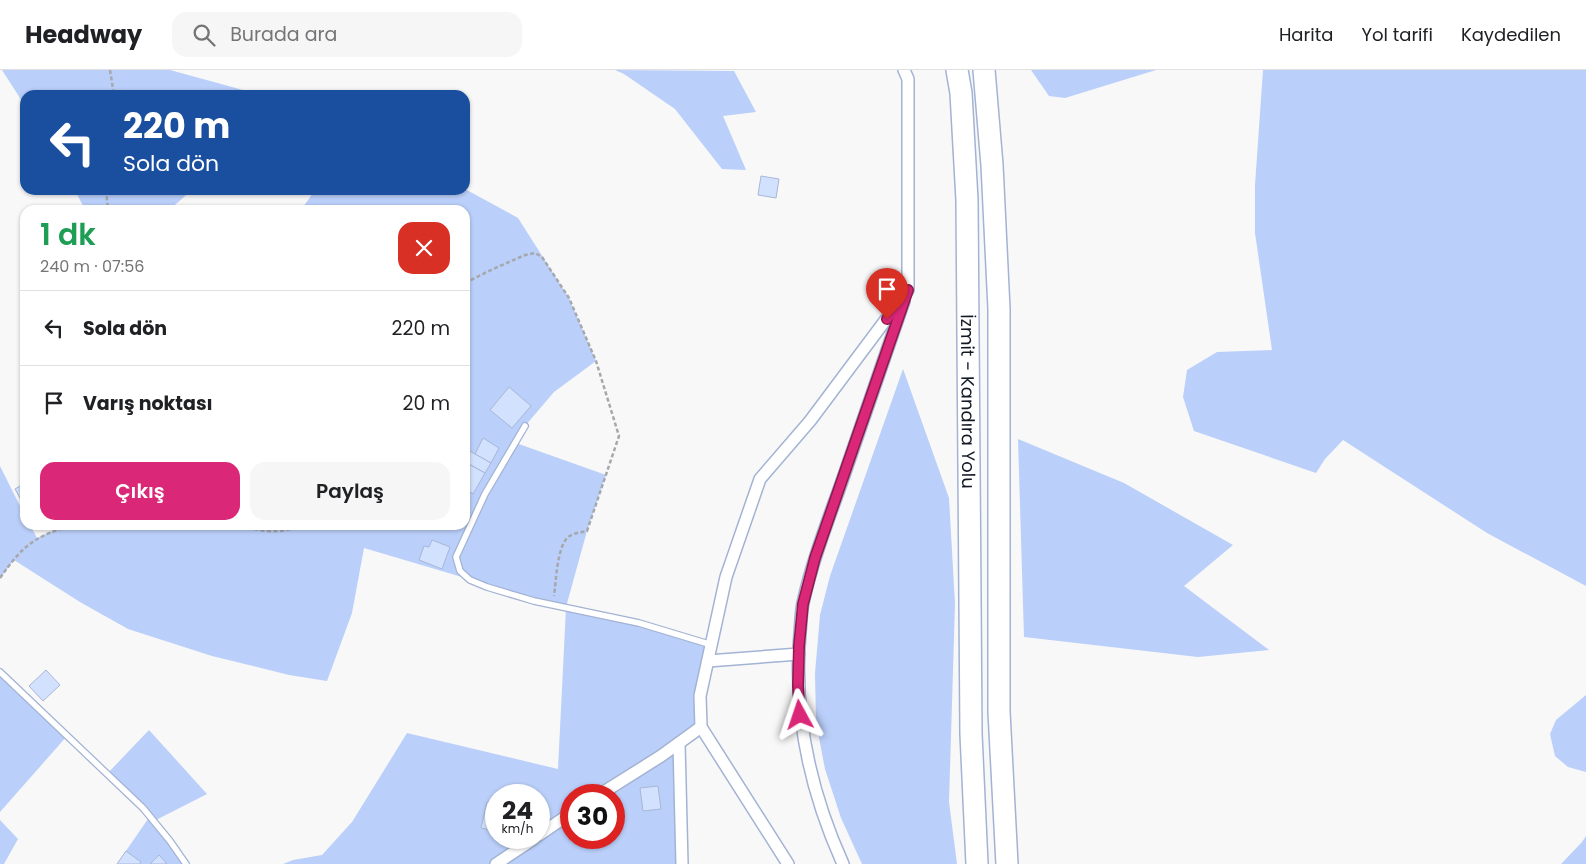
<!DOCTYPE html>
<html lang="tr">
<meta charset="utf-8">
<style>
:root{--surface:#fff;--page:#f6f6f6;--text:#202124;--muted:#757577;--line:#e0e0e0;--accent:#db2777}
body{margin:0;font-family:Poppins,sans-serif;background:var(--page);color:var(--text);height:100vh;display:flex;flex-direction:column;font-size:19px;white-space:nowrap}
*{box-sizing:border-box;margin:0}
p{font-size:16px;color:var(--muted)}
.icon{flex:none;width:28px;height:28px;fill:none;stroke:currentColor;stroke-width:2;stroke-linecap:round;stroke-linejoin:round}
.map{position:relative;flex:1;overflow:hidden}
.sheet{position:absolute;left:20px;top:135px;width:450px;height:325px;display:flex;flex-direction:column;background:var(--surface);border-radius:15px;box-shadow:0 1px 4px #0004}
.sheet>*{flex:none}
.hud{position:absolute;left:20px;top:20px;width:450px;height:105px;border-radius:15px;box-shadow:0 1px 4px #0004;background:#1a4fa0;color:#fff;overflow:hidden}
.speed{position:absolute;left:485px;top:714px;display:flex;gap:10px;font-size:25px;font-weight:700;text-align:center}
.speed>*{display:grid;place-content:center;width:65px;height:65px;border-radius:50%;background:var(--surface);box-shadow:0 1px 4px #0004;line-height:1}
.speed small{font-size:12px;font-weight:400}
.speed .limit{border:8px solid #d22;background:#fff;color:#111}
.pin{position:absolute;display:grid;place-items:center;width:42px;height:42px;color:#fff;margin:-51px -21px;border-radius:50% 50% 50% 0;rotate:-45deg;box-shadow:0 0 5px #0007}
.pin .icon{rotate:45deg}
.me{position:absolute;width:55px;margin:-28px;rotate:355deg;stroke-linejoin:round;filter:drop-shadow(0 0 4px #0008)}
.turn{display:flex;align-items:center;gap:18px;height:105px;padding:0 20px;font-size:22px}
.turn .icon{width:65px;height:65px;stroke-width:2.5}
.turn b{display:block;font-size:35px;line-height:42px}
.round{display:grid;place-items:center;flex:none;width:52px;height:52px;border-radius:15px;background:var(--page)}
.summary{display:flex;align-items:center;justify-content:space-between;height:85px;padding:0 20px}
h1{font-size:30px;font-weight:600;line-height:38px;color:#1e9e55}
.action{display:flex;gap:10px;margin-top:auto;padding:10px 20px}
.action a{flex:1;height:58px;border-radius:15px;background:var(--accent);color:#fff;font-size:20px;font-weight:600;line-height:58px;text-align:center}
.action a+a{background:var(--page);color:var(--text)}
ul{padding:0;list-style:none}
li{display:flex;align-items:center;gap:15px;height:75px;padding:0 20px;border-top:1px solid var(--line)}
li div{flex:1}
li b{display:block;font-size:19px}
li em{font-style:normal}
header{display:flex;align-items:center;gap:30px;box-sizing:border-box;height:70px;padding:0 25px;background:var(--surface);border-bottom:1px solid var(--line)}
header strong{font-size:24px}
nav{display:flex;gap:28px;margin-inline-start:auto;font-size:18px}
.search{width:350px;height:45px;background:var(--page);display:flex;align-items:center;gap:12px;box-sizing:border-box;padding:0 18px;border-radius:15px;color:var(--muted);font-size:19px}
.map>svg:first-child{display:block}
.green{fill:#bacff9;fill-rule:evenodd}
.building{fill:#d2e1fd;stroke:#a8b7d7}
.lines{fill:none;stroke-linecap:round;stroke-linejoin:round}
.lane-casing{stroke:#a3b3d3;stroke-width:8}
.street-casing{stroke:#a3b3d3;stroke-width:14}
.highway-casing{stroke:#a3b3d3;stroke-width:24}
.path{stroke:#a6a8ac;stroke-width:2.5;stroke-dasharray:4 2.5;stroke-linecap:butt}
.lane{stroke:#fff;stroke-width:5.5}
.street{stroke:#fff;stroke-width:11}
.highway{stroke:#fff;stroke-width:21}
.route-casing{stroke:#8e194d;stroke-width:12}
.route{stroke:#db2777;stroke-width:9}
.labels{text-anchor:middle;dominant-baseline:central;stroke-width:4;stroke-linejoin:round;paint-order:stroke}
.street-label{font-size:18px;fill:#131924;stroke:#f8f8f8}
</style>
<header>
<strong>Headway</strong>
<div class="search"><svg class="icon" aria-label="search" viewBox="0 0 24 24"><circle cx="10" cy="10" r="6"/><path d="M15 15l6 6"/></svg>Burada ara</div>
<nav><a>Harita</a><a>Yol tarifi</a><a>Kaydedilen</a></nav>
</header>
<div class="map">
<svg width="1586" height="794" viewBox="0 0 1586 794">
<rect width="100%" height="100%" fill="#f8f8f8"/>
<g class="green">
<polygon points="2,0 170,0 254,23 254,25 25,25 25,41 20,28"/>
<polygon points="615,0 734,1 756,42 723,46 746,100 722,99 675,39 624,4"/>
<polygon points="1031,0 1156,0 1065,28 1049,26"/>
<polygon points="1263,0 1586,0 1586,516 1487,463 1343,370 1325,389 1316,403 1194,361 1183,327 1187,300 1217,282 1272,280 1255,163 1255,115"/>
<path d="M 465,119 L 518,148 L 569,228 L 596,291 L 554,322 L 525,356 L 516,373 L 606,405 L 587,461 L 566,537 L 639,553 L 712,575 L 701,657 L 679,673 L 682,794 L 283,794 L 293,790 L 322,785 L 352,752 L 407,663 L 558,699 L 566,538 L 364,478 L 352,543 L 327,611 L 289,605 L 212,586 L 128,559 L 80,532 L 14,490 L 1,507 L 0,505 L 0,396 L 25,446 L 25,455 L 30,455 L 37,468 L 52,461 L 73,455 L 465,455 L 465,140 L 301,140 L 315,120 L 465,120 ZM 496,725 L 539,725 L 539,768 L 496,768 ZM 571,725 L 614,725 L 614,768 L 571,768 Z"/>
<polygon points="75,120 192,120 169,140 85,140"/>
<polygon points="903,299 949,428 955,534 949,732 957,794 862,794 841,748 825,699 816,652 815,603 820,545 830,506"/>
<polygon points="1018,369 1124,413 1233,475 1184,516 1269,580 1198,587 1024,567"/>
<polygon points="0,602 67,666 0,742"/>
<polygon points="1586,625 1586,702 1568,697 1555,686 1550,664 1556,650"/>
<polygon points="149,660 207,724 154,751 186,794 117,794 150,746 107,704"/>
<polygon points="0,750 18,769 4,794 0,794"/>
<polygon points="1586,766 1586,794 1561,794 1582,772"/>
</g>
<g class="building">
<polygon points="761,106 779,109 776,128 758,125"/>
<polygon points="509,317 531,336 512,358 490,340"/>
<polygon points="483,368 499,378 491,393 475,384"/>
<polygon points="468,380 491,393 485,403 465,392 465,386"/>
<polygon points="465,392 485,403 473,424 465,419"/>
<polygon points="25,413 25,437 15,419"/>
<polygon points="432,470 450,477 442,499 419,490 424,476 429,477"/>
<polygon points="46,600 60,615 43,631 29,616"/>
<polygon points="658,716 661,739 643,741 640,718"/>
<polygon points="487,732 496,734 496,761 481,758"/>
<polygon points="126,781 141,792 140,794 117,794"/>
<polygon points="159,785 167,794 150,794"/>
</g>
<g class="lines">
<g class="lane-casing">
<g id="lane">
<polyline points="525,356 485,424 456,487 460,501 470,510 487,517 534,531 639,553 712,575"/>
<polyline points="0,602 143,738 170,771 186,794"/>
</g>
</g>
<g class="street-casing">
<g id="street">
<polyline points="708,591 799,584"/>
<polyline points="679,673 682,794"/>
<polyline points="599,725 661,686 701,657"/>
<polyline points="539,765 571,743"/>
<polyline points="496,794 535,768"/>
<polyline points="788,794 701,657 700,626 726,507 760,409 810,351 908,220 908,9 904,0"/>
<path d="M 843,794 C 810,721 793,643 800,563 C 801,553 801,542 803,533 C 812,492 827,453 841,414 C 862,353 883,292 904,231"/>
</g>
</g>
<g class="highway-casing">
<g id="highway">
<path id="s1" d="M 957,0 L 961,23 L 967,130 L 971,664 L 977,794"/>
<polyline points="984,0 992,95 999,239 999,642 1007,794"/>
</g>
</g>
<g class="path">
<polyline points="110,0 114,25"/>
<polyline points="106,120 108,140"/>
<path d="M 465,213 L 493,199 L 525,185 L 535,183 L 542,187 L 569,228 L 596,291 L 619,366 L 587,461 C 581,462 574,463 568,467 C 557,477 556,512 554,526"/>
<path d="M 235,455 C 254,459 281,467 298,455"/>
<path d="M 0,508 C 23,475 35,466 73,455"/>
</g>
<use href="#lane" class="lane"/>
<use href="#street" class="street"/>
<use href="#highway" class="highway"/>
</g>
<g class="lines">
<g class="route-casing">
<polyline id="route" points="800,645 798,616 799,576 803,534 815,488 908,220 887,249"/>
</g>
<use href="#route" class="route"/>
</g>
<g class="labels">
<g class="street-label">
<text stroke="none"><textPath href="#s1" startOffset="332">İzmit - Kandıra Yolu</textPath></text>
</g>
</g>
</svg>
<div class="speed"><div>24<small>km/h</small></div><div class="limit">30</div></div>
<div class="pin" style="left:887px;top:249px;background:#d93025"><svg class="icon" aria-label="arrive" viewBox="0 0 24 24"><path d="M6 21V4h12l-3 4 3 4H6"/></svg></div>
<svg class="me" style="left:800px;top:645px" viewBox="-20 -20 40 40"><path d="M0-17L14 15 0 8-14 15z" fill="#db2777" stroke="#fff" stroke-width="4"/></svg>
<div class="hud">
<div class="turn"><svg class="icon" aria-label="left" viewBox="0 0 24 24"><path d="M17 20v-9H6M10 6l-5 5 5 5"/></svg><div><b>220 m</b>Sola dön</div></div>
</div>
<section class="sheet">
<div class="summary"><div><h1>1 dk</h1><p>240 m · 07:56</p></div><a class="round" style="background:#d93025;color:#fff"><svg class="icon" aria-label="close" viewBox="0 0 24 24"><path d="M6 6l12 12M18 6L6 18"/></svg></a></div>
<ul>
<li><svg class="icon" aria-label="left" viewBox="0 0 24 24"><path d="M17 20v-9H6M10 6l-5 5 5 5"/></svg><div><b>Sola dön</b></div><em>220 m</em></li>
<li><svg class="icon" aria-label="arrive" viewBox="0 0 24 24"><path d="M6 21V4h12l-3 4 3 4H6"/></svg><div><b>Varış noktası</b></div><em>20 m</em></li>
</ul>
<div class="action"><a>Çıkış</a><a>Paylaş</a></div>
</section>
</div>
